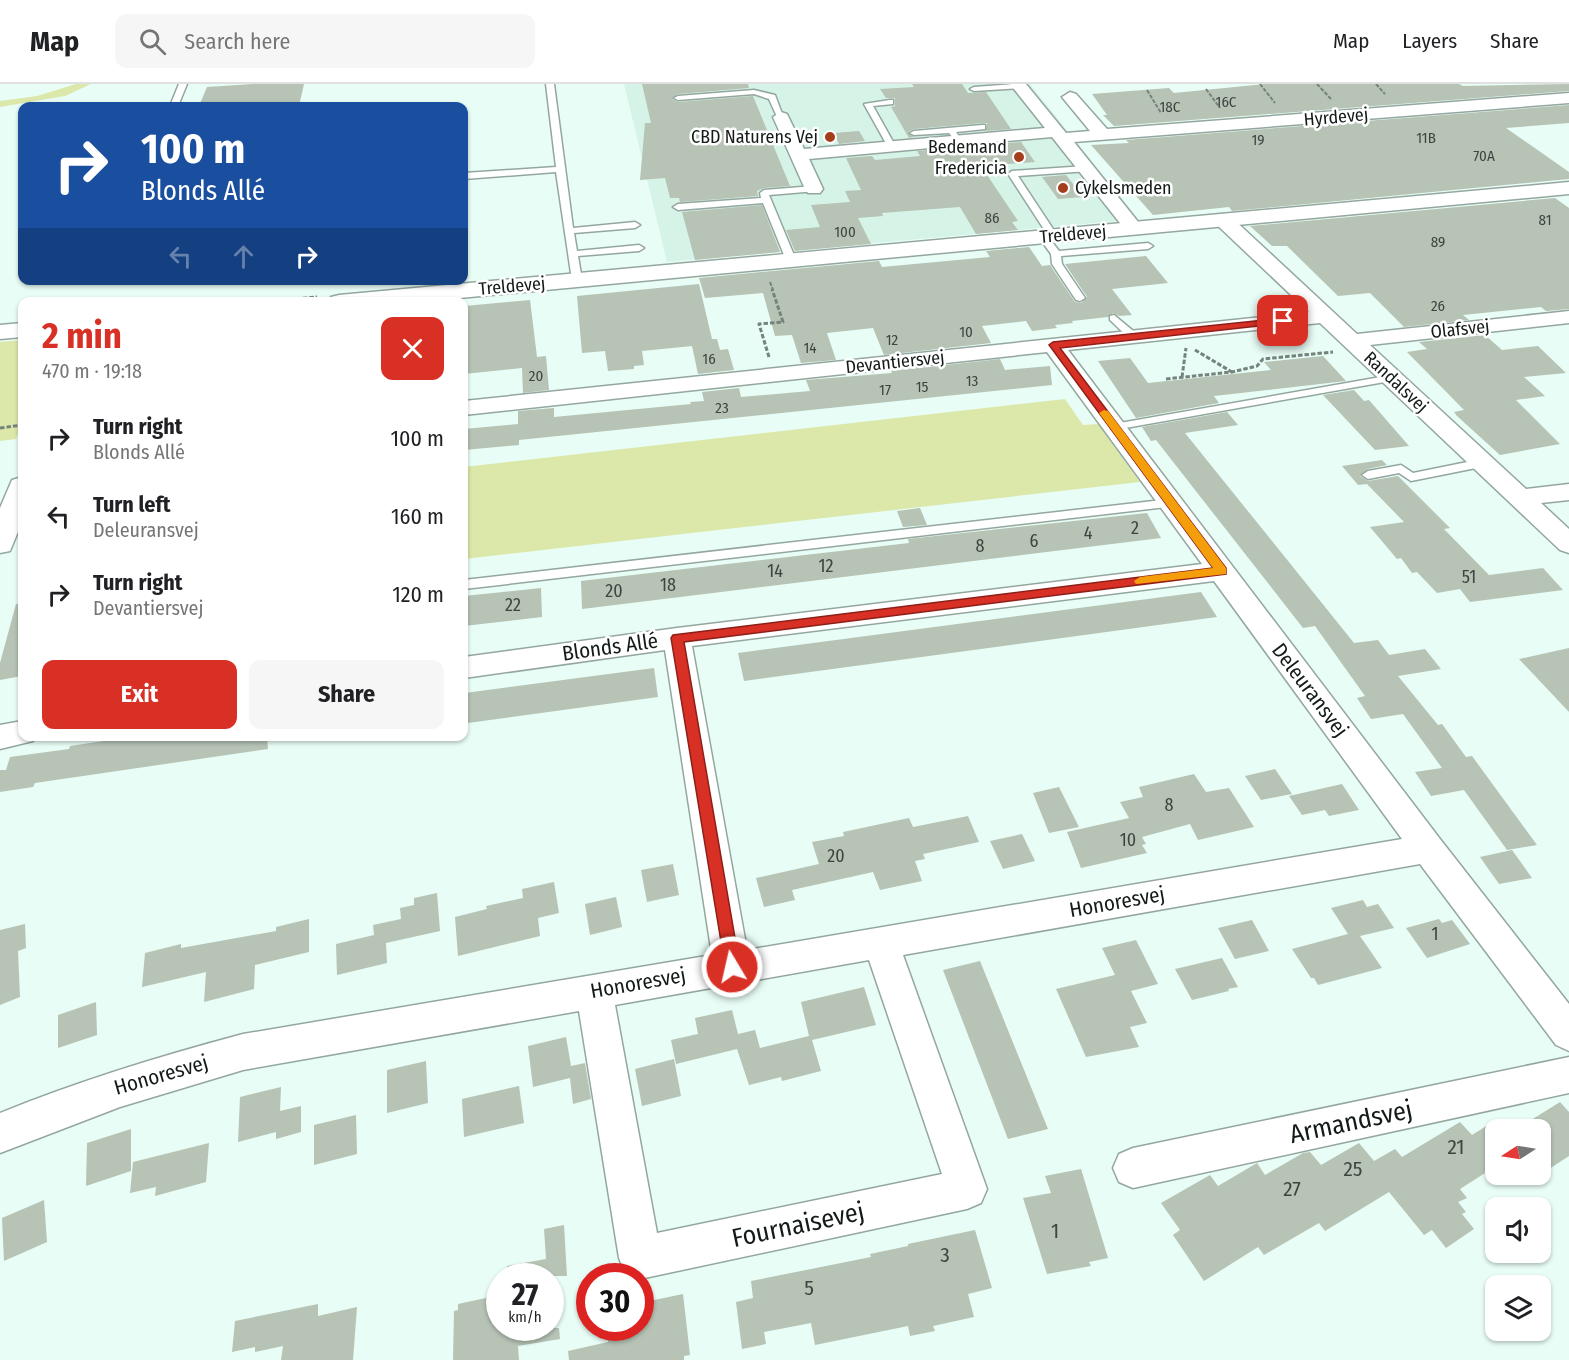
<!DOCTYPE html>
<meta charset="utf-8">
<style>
:root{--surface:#fff;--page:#f6f6f6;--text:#202124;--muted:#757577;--line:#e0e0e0;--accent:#d93025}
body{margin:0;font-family:"Fira Sans Condensed",sans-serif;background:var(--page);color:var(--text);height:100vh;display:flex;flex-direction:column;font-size:22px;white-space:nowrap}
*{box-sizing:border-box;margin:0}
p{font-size:20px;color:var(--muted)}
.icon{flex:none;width:33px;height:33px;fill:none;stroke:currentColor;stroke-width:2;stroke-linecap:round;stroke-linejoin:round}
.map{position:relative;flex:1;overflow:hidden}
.sheet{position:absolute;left:18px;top:213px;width:450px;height:444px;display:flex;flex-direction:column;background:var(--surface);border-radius:12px;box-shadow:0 2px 4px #0004}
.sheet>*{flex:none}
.hud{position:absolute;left:18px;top:18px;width:450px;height:183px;border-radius:12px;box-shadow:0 2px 4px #0004;background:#1a4fa0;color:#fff;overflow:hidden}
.needle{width:39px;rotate:258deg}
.buttons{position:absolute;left:1485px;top:1035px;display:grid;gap:12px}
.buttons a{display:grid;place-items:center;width:66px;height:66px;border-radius:12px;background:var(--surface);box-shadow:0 2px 4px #0004;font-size:30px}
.speed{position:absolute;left:486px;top:1179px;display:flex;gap:12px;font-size:30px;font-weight:700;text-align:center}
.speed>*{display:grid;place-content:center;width:78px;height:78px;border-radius:50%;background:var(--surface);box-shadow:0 2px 4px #0004;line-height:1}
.speed small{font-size:15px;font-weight:400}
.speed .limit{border:9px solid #d22;background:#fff;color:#111}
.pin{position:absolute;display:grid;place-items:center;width:51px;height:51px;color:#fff;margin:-26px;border-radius:12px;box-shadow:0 3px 9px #0006}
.me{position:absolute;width:66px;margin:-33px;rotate:351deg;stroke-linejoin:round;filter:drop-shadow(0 0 4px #0008)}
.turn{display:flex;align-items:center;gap:21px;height:126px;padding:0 24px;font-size:27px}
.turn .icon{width:78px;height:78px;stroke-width:2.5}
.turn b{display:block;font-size:42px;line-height:51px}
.lanes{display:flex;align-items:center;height:57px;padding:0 24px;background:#0003;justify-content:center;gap:30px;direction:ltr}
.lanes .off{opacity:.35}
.round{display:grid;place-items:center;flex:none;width:63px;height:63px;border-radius:12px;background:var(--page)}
.head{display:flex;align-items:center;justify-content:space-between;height:102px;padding:0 24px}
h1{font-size:36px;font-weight:700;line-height:45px;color:var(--accent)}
.action{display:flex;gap:12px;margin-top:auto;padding:12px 24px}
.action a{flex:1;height:69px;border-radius:12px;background:var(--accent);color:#fff;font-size:24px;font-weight:700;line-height:69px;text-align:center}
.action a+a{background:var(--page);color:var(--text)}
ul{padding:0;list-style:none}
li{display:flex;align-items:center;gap:18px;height:78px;padding:0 24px}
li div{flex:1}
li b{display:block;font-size:22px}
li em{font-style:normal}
header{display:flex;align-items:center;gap:36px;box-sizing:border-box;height:84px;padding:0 30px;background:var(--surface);border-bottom:2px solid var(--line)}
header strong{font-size:28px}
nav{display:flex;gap:33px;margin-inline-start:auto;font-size:21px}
.search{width:420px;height:54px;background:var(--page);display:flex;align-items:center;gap:15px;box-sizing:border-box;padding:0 21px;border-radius:12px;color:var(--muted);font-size:22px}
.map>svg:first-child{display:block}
.built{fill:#d6f3e8}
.green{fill:#dbe8aa}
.building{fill:#b6c3b5}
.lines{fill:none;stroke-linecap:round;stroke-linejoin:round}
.service-casing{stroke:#94a79f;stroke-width:3}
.minor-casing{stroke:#94a79f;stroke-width:3}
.tertiary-casing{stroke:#94a79f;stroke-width:3}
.path-far1{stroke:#75837d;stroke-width:2;stroke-dasharray:4 1.5;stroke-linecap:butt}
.path{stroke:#75837d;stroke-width:3;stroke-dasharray:4.5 2;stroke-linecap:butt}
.service{fill:#fff;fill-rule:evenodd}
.minor{fill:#fff;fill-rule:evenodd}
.tertiary{fill:#fff;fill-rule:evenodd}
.route{fill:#d93025;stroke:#8d1f18;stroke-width:1.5}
.slow{fill:#f59e0b}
.poi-dot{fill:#a43d1b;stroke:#fff;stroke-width:2}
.labels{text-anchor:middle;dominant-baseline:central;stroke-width:5;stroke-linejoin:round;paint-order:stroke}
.far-number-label{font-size:15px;fill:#3c453f}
.far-street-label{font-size:18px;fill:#131b18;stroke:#fff}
.far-poi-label{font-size:18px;fill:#131b18;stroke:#fff;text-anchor:end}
.number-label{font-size:18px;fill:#3c453f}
.street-label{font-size:21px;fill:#131b18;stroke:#fff}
.near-number-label{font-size:21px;fill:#3c453f}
.near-street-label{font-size:26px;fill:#131b18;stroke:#fff}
</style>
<header>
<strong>Map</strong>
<div class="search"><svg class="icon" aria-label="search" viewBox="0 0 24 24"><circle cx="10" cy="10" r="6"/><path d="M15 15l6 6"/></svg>Search here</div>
<nav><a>Map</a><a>Layers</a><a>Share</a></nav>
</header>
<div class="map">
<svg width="1569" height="1276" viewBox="0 0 1569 1276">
<rect width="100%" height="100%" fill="#e8fdf5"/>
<polygon class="built" points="624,0 1030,0 1138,135 667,178"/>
<g class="green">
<polygon points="76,0 91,0 65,12 0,23 0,17 37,12"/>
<polygon points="22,256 22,339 16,355 0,357 0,258"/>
<polygon points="1065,315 1083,341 1098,340 1140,398 464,475 464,383"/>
</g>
<g class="building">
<polygon points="253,0 304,0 299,22 199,22 207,3"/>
<polygon points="642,0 748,0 749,4 678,10 672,15 678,18 753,12 790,102 764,104 757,107 758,112 680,118 679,114 670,114 665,94 640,96 645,39 651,39"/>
<polygon points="912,0 962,0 968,9 986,8 1011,45 986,47 987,39 982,39 914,45 908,48 914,53 909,54 891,23 895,22 895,14 886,14 880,5 914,3"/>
<polygon points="1265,0 1459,0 1463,2 1569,0 1569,7 1114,42 1103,31 1107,31 1092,10 1169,4 1174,9"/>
<polygon points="1569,21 1569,39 1506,44 1569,88 1569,95 1232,127 1229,123 1153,131 1091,61 1129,59 1126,56"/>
<polygon points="859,47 865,57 839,60 834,49"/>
<polygon points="1021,58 1035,78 981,82 1018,137 1012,138 1018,146 976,150 960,123 882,129 883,132 858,134 871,160 795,167 786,146 820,143 811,121 850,118 845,107 861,106 846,74 872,72 875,76 920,72 917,67"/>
<polygon points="1066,91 1083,113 1058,115 1042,93"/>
<polygon points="1555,114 1569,124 1569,225 1546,227 1541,223 1463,231 1469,236 1404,243 1370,209 1338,212 1287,162 1272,162 1250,142"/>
<polygon points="762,121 780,168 695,176 682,128"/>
<polygon points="1029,163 1042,182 1050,181 1075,218 1081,219 1087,213 1065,180 1146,172 1168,199 1112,205 1132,231 1119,232 1113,229 1108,233 1072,237 1073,239 1055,241 1057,244 1032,247 1026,237 982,242 991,259 884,271 873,244 827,249 836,276 801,279 792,251 775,252 763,209 705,214 699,194 879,177 882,183 990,173 986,167"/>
<polygon points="699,200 712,255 717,255 720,266 728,265 734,286 698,290 692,262 642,267 644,281 634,282 634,285 608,287 605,267 582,269 577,212"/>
<polygon points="530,216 537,273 546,272 549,306 523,309 522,284 464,290 465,222"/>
<polygon points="1485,251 1502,266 1538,262 1566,289 1524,293 1545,312 1516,316 1560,360 1500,371 1457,332 1454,328 1464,326 1407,268 1427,265 1419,258"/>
<polygon points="1323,272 1346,297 1214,312 1219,319 1136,334 1098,277 1130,274 1148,299 1271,286 1264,278"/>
<polygon points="1000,275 1005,286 1050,282 1052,301 519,356 519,361 464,366 464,345 518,340 518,327 554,324 554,333 691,320 690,318 704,317 702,308 739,304 741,313 810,307 806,296 892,289 891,287"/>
<polygon points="1354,306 1364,317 1369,316 1409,362 1375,366 1323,311"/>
<polygon points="1227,328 1238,341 1185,349 1354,559 1378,556 1389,571 1425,565 1441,585 1398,592 1438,641 1442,640 1466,673 1472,672 1537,761 1507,766 1464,706 1431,712 1415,688 1442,684 1403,630 1371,635 1357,614 1365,612 1315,542 1303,544 1156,356 1151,357 1142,343"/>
<polygon points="1382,376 1387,381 1368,385 1360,392 1368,397 1398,392 1450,444 1444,445 1489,491 1543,484 1563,506 1470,518 1460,505 1437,509 1417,488 1412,489 1401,474 1397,475 1370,443 1404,438 1367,400 1358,401 1342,382"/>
<polygon points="920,424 927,441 903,443 897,427"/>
<polygon points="1147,429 1161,454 582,525 581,497 909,459 908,455"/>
<polygon points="541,504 542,533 464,542 464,512"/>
<polygon points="1201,508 1217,533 744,597 738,569"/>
<polygon points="16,520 22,521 22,592 0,596 0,579"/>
<polygon points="1569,564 1569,628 1519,575"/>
<polygon points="654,584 658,613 468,639 465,630 465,609"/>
<polygon points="137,652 267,652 268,665 35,699 33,703 0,708 0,686 6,686 10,673 69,665 70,662"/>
<polygon points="1275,685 1292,710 1261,716 1245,692"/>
<polygon points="1194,690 1206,708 1229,704 1254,743 1198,756 1190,740 1142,753 1146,760 1142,761 1147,769 1081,784 1067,748 1129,734 1120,718 1143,713 1139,703"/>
<polygon points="1342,700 1359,726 1329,732 1325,726 1302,731 1289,712"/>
<polygon points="1059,703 1079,743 1049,749 1033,709"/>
<polygon points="968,732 979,758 923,770 925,775 915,777 922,797 880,806 873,788 792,806 795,816 764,823 756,794 819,780 812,758 844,752 843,748 909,734 913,743"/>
<polygon points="1022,750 1035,777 1003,785 990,757"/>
<polygon points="1512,766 1532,794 1499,800 1480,773"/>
<polygon points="673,780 679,811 647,818 641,786"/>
<polygon points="554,798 559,829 538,834 540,852 458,872 455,833 487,825 486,822 523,814 522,805"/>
<polygon points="437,809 440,847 386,859 387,879 337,891 336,860 374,851 373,841 401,835 400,824 414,821 414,814"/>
<polygon points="616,813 622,843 590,851 585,820"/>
<polygon points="1363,816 1367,823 1378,820 1394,844 1360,852 1382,884 1318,901 1314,894 1311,894 1292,865 1348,850 1331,824"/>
<polygon points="309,835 309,868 255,881 254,905 204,918 206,888 142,903 145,869 181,860 181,864 276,847 276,843"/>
<polygon points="1439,835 1442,839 1452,836 1470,860 1427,874 1406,844"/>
<polygon points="1252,836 1269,867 1235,875 1218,844"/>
<polygon points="25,840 26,864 18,867 20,913 0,921 0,846"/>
<polygon points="1136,856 1158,900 1131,907 1147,939 1130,943 1139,963 1086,973 1056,905 1115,891 1102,864"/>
<polygon points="1222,874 1238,903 1228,905 1229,907 1192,916 1175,885"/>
<polygon points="980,877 1048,1045 1008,1055 943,886"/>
<polygon points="864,903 876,941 812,956 821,987 782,997 781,993 749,1001 737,965 676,980 671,956 698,950 695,934 732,926 738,950 755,946 760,964 809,952 801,918"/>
<polygon points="96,918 97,951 58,964 58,931"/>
<polygon points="566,953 571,982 585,979 591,1015 573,1020 570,994 533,1003 528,962"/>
<polygon points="674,975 681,1012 642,1022 635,985"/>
<polygon points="426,977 428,1019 387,1029 387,986"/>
<polygon points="519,1002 524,1039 464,1053 462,1015"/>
<polygon points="281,1003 280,1027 301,1022 301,1048 276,1055 276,1048 238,1058 240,1013"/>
<polygon points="1560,1018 1569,1028 1569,1072 1540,1091 1540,1046 1515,1046"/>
<polygon points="356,1031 357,1070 314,1081 314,1041"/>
<polygon points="1496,1036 1496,1082 1460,1105 1467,1114 1458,1118 1466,1128 1462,1130 1474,1145 1446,1164 1432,1146 1424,1151 1389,1108 1325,1147 1319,1139 1264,1171 1258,1163 1204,1197 1173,1151 1180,1146 1161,1119 1210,1091 1218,1102 1257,1079 1265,1091 1303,1069 1310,1068 1321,1081 1359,1059 1374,1077 1395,1065 1402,1073 1460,1038 1472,1051"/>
<polygon points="131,1045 131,1087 86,1102 87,1059"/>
<polygon points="209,1059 206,1098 155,1112 156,1103 130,1109 133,1078"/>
<polygon points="1081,1085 1108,1174 1089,1178 1091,1182 1047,1190 1023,1114 1051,1109 1045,1092"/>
<polygon points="44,1116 47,1158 4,1177 2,1134"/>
<polygon points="564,1141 567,1192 508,1192 507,1182 546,1175 544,1145"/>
<polygon points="975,1146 992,1204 968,1210 974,1233 933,1242 935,1247 910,1252 908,1242 815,1261 811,1239 764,1248 766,1260 742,1265 736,1218 753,1214 751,1197 871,1173 870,1170 908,1162 908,1160"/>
<polygon points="683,1210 690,1271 684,1272 684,1276 569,1276 568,1267 608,1258 607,1244 640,1244 640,1219"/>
<polygon points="500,1211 500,1244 559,1244 560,1255 518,1262 519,1276 453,1276 454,1227 458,1226 458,1220"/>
<polygon points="318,1220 318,1232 357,1223 353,1276 281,1276 283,1262 255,1268 255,1263 232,1268 235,1237"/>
</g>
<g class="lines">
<g class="service-casing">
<g id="service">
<polygon points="179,0 187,0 178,22 170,22"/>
<polygon points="546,0 554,0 573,144 635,138 640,141 635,144 574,149 577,167 639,161 644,164 639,167 578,172 582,196 577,199 572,196 556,88 464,95 464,89 556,83"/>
<polygon points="1015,0 1024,2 1020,4 974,7 970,5 974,3"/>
<polygon points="754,6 775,11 784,35 778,35 769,15 754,10 678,16 674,14 678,12"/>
<polygon points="890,16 893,16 893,20 873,22 896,63 892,66 888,63 864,20"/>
<polygon points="982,41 985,41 985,45 956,48 962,57 958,60 949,49 914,51 910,49 914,47"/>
<polygon points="1086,82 1090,85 1089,87 1018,92 1057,151 1049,153 1008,90 1012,87"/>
<polygon points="814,102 817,103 817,107 769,111 796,176 791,179 786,176 763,119 678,126 673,123 678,120 761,114 760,109 764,106"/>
<polygon points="1040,150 1046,150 1059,167 1148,159 1153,162 1148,165 1061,172 1062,180 1085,214 1080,217 1076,216 1052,180 1051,170 1038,152"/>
<polygon points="1114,231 1138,251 1138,255 1130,255 1110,236 1110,232"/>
<polygon points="1392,291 1396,292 1396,296 1114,346 1108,343 1114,340"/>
<polygon points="1482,375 1488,379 1486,382 1411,397 1399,389 1368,395 1362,391 1368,387 1401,381 1413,389"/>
<polygon points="1171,415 1177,419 1175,422 464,505 464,496"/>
</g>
</g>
<g class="minor-casing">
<g id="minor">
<polygon points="1010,0 1026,0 1066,49 1090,47 1062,13 1070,8 1076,10 1107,45 1569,9 1569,19 1074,58 1143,144 1141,148 1127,148 1052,53 809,75 823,105 820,109 808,109 805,105 773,33 781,28 787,30 804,65 1045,44"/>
<path d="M 1223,130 L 1230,132 L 1357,250 L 1569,227 L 1569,239 L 1370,261 L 1526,405 L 1569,400 L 1569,416 L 1541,419 L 1569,445 L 1569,469 L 1560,466 L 1320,239 L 1068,266 L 1440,755 L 1569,920 L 1569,967 L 1556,961 L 1420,780 L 903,871 L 987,1105 L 981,1119 L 967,1125 L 640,1195 L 640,1192 L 625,1189 L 619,1174 L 579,927 L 243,986 L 120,1023 L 0,1069 L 0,1029 C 79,997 160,972 243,950 L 712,871 L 665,566 L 464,594 L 464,573 L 677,544 L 1202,480 L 1047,268 L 464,331 L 464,317 L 1309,228 L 1216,140 L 1214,136 L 1216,132 ZM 1214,497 L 1402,755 L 747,866 L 692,562 ZM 869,876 L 942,1090 L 657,1149 L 615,921 Z"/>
<polygon points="22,637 22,652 35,652 33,657 0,665 0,641"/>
<polygon points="1569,973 1569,1009 1133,1104 1119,1098 1113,1084 1119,1070 1133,1064"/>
</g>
</g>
<g class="tertiary-casing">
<g id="tertiary">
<polygon points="1569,98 1569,110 417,218 328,218 331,213 339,211"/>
<polygon points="22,239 22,253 0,255 0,241"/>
<polygon points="22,393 22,438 10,467 0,469 0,424 12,396"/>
</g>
</g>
<g class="path-far1">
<polyline points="1260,0 1275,19"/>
<polyline points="1317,0 1331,15"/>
<polyline points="1376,0 1385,10"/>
<polyline points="1206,5 1220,24"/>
<polyline points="1147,6 1161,29"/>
<polyline points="770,198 773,206"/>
</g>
<g class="path">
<polyline points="264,218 317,213"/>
<polyline points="1195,266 1232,288"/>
<polyline points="769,273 759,240 783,238 772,205"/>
<polyline points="1182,293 1186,264"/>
<polyline points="1166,295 1232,288 1257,282 1263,275 1333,268"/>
<polyline points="0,344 22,341"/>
</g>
<use href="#service" class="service"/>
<use href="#minor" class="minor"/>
<use href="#tertiary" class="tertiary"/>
</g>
<polygon class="route" points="1283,234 1286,235 1286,239 1060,264 1226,484 1226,490 684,558 740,883 738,888 732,890 726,888 671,554 673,551 1213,484 1049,261 1053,258"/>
<polygon class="slow" points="1104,326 1108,327 1226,484 1226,490 1136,500 1134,497 1140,493 1213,484 1099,329"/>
<g class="poi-dot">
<circle cx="830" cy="53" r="6"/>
<circle cx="1019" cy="73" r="6"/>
<circle cx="1063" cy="104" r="6"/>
</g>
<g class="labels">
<g class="far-number-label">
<text x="1226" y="18">16C</text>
<text x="1170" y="23">18C</text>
<text x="1426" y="54">11B</text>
<text x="1258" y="56">19</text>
<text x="1484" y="72">70A</text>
<text x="992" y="134">86</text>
<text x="1545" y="136">81</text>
<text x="845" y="148">100</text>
<text x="1438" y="158">89</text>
<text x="1438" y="222">26</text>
<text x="966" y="248">10</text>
<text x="892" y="256">12</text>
<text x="810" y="264">14</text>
<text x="709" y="275">16</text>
<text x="536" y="292">20</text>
<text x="972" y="297">13</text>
<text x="922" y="303">15</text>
<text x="885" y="306">17</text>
<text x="722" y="324">23</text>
</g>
<g class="far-street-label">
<text transform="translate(1336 33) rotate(-5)">Hyrdevej</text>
<text transform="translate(1073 150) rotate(-5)">Treldevej</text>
<text transform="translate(512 202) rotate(-5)">Treldevej</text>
<text transform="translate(1460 245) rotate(-6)">Olafsvej</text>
<text transform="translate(895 278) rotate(-6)">Devantiersvej</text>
<text transform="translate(1396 298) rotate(43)">Randalsvej</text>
</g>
<g class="far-poi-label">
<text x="818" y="53">CBD Naturens Vej</text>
<text x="1007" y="63">Bedemand<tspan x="1007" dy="21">Fredericia</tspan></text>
<text x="1075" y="104" text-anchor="start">Cykelsmeden</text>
</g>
<g class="number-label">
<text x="1135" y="444">2</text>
<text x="1088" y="449">4</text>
<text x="1034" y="457">6</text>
<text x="980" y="462">8</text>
<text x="826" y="482">12</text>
<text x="775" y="487">14</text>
<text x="1469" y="493">51</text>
<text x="668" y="501">18</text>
<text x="614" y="507">20</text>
<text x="513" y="521">22</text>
<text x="1169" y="721">8</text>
<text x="1128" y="756">10</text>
<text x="836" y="772">20</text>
<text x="1435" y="850">1</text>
</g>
<g class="street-label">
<text transform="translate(610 563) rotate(-8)">Blonds Allé</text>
<text transform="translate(1310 606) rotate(53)">Deleuransvej</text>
<text transform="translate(1117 818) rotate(-10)">Honoresvej</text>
<text transform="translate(638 899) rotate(-10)">Honoresvej</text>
<text transform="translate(161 991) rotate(-16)">Honoresvej</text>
</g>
<g class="near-number-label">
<text x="1456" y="1063">21</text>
<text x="1353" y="1085">25</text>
<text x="1292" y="1105">27</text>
<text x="1055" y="1147">1</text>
<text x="945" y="1171">3</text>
<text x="809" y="1204">5</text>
</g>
<g class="near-street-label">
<text transform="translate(1351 1038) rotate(-12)">Armandsvej</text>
<text transform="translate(798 1141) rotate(-12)">Fournaisevej</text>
</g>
</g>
</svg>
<div class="buttons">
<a><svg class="needle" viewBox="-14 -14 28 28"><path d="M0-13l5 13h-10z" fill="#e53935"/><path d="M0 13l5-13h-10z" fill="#757577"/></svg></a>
<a><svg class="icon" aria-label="sound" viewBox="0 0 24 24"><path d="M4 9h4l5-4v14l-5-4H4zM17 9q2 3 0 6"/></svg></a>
<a><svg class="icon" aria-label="layers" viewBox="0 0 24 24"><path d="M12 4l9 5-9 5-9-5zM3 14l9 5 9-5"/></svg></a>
</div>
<div class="speed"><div>27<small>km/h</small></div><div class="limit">30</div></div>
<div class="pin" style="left:1283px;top:237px;background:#d93025"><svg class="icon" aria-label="arrive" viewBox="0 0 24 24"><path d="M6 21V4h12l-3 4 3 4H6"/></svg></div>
<svg class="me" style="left:732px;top:883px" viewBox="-20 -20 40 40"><circle r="17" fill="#d93025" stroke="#fff" stroke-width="3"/><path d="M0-11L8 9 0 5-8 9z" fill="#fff"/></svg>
<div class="hud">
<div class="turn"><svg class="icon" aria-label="right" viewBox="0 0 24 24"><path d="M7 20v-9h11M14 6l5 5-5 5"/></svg><div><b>100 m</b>Blonds Allé</div></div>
<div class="lanes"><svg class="icon off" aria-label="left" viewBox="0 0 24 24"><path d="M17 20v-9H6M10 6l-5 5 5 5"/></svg><svg class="icon off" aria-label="ahead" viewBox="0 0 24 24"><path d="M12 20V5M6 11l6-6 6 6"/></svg><svg class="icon" aria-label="right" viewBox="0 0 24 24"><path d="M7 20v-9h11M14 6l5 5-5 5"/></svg></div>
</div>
<section class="sheet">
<div class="head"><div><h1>2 min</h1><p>470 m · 19:18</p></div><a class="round" style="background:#d93025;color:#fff"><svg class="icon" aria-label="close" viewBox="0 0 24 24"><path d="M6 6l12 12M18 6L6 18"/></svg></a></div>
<ul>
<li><svg class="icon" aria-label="right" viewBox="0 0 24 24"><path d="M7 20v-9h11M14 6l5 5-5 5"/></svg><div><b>Turn right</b><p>Blonds Allé</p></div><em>100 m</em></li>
<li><svg class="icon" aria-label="left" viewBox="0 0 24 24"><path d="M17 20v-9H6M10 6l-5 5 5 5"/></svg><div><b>Turn left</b><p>Deleuransvej</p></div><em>160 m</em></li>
<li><svg class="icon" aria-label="right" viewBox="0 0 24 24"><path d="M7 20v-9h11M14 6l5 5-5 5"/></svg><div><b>Turn right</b><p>Devantiersvej</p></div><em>120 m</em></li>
</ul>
<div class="action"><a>Exit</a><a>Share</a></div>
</section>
</div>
